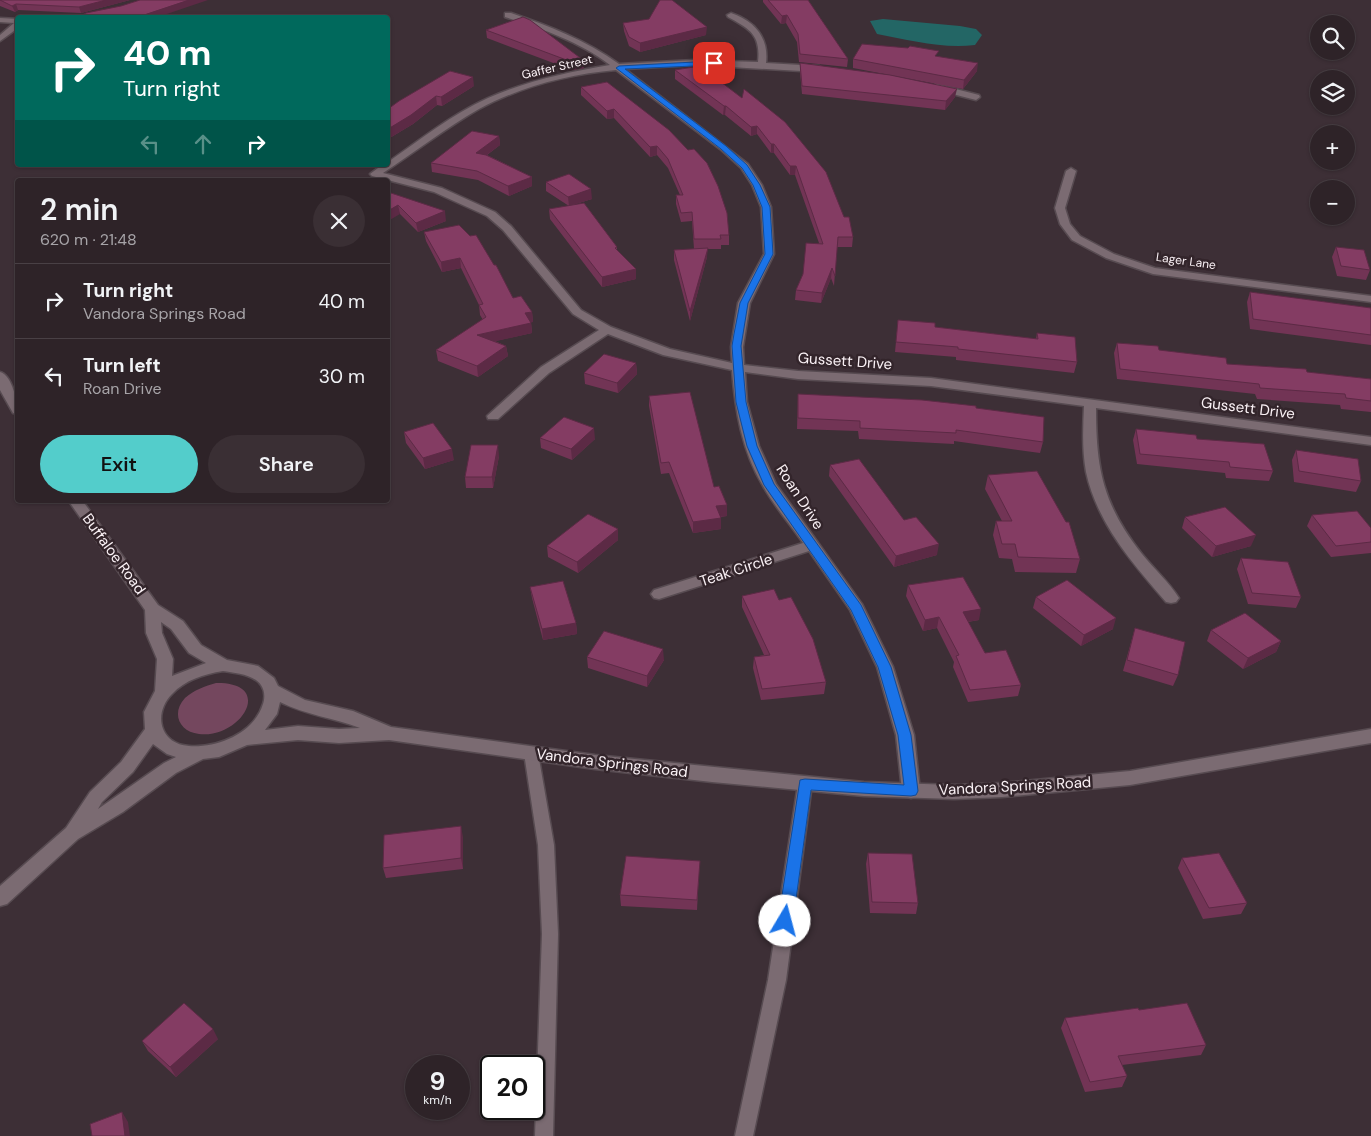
<!DOCTYPE html>
<meta charset="utf-8">
<style>
:root{--surface:#2e2328;--page:#3a2f34;--text:#f1f3f6;--muted:#a7a4a8;--line:#494045;--accent:#53cdcb}
body{margin:0;font-family:"DM Sans",sans-serif;background:var(--page);color:var(--text);height:100vh;display:flex;flex-direction:column;font-size:19px;white-space:nowrap}
*{box-sizing:border-box;margin:0}
p{font-size:16px;color:var(--muted)}
.icon{flex:none;width:28px;height:28px;fill:none;stroke:currentColor;stroke-width:2;stroke-linecap:round;stroke-linejoin:round}
.map{position:relative;flex:1;overflow:hidden}
.sheet{position:absolute;left:15px;top:178px;width:375px;height:325px;display:flex;flex-direction:column;background:var(--surface);border-radius:5px;box-shadow:0 1px 4px #0004,0 0 0 1px var(--line)}
.sheet>*{flex:none}
.top-card{position:absolute;left:15px;top:15px;width:375px;height:152px;border-radius:5px;box-shadow:0 1px 4px #0004,0 0 0 1px var(--line);background:#00695c;color:#fff;overflow:hidden}
.fabs{position:absolute;left:1310px;top:15px;display:grid;gap:10px}
.fabs a{display:grid;place-items:center;width:45px;height:45px;border-radius:50%;background:var(--surface);box-shadow:0 1px 4px #0004,0 0 0 1px var(--line);font-size:25px}
.speed{position:absolute;left:405px;top:1055px;display:flex;gap:10px;font-size:25px;font-weight:700;text-align:center}
.speed>*{display:grid;place-content:center;width:65px;height:65px;border-radius:50%;background:var(--surface);box-shadow:0 1px 4px #0004,0 0 0 1px var(--line);line-height:1}
.speed small{font-size:12px;font-weight:400}
.speed .limit{border:2px solid #111;border-radius:8px;background:#fff;color:#111}
.pin{position:absolute;display:grid;place-items:center;width:42px;height:42px;color:#fff;margin:-21px;border-radius:10px;box-shadow:0 2px 8px #0006}
.me{position:absolute;width:55px;margin:-28px;rotate:8deg;stroke-linejoin:round;filter:drop-shadow(0 0 4px #0008)}
.turn{display:flex;align-items:center;gap:18px;height:105px;padding:0 25px;font-size:22px}
.turn .icon{width:65px;height:65px;stroke-width:2.5}
.turn b{display:block;font-size:35px;line-height:42px}
.lanes{display:flex;align-items:center;height:48px;padding:0 25px;background:#0003;justify-content:center;gap:25px;direction:ltr}
.lanes .off{opacity:.35}
.round{display:grid;place-items:center;flex:none;width:52px;height:52px;border-radius:26px;background:var(--page)}
.summary{display:flex;align-items:center;justify-content:space-between;height:85px;padding:0 25px}
h1{font-size:30px;font-weight:600;line-height:38px}
.cta{display:flex;gap:10px;margin-top:auto;padding:10px 25px}
.cta a{flex:1;height:58px;border-radius:30px;background:var(--accent);color:#111;font-size:20px;font-weight:600;line-height:58px;text-align:center}
.cta a+a{background:var(--page);color:var(--text)}
ul{padding:0;list-style:none}
li{display:flex;align-items:center;gap:15px;height:75px;padding:0 25px;border-top:1px solid var(--line)}
li div{flex:1}
li b{display:block;font-size:19px}
li em{font-style:normal}
.map>svg:first-child{display:block}
.green{fill:#74475e}
.water{fill:#236665}
.lines{fill:none;stroke-linecap:round;stroke-linejoin:round}
.service-casing{stroke:#574b51;stroke-width:3}
.minor-casing{stroke:#574b51;stroke-width:3}
.tertiary-casing{stroke:#574b51;stroke-width:3}
.service{fill:#7b6b72;fill-rule:evenodd}
.minor{fill:#7b6b72;fill-rule:evenodd}
.tertiary{fill:#7b6b72;fill-rule:evenodd}
.wall{fill:#723455}
.shaded-wall{fill:#5c2a45}
.building{fill:#843c63;stroke:#5c2a45}
.route{fill:#1a73e8;stroke:#114b97}
.labels{text-anchor:middle;dominant-baseline:central;stroke-width:5;stroke-linejoin:round;paint-order:stroke}
.far-street-label{font-size:12px;fill:#faf1f5;stroke:#33252b}
.street-label{font-size:15px;fill:#faf1f5;stroke:#33252b}
</style>
<div class="map">
<svg width="1371" height="1136" viewBox="0 0 1371 1136">
<rect width="100%" height="100%" fill="#3d2f36"/>
<path class="green" d="M 216,683 C 276,682 241,739 199,734 C 179,732 171,713 185,698 C 194,690 205,686 216,683 Z"/>
<path class="water" d="M 883,19 L 960,26 L 976,29 L 982,35 L 975,45 C 942,49 909,40 877,34 L 870,21 Z"/>
<g class="lines">
<g class="service-casing">
<g id="service">
<polygon points="531,747 536,749 538,753 554,845 558,934 553,1136 535,1136 542,934 538,845 524,753 526,749"/>
<polygon points="805,778 810,780 812,784 786,980 753,1136 735,1136 768,980 798,784 800,780"/>
</g>
</g>
<g class="minor-casing">
<g id="minor">
<path d="M 505,13 L 511,13 C 549,26 586,40 619,64 L 695,60 L 758,62 C 761,35 750,29 728,17 L 727,15 L 731,13 C 755,21 769,38 766,63 L 819,66 L 823,69 L 819,72 L 695,65 L 625,69 L 748,164 L 762,185 L 771,207 L 774,254 L 750,303 L 743,347 L 744,365 L 798,371 L 931,378 L 1371,437 L 1371,445 L 1096,408 C 1096,469 1103,505 1142,554 C 1154,569 1169,582 1179,598 L 1176,602 L 1171,603 L 1166,602 C 1132,563 1097,523 1086,472 C 1082,450 1083,428 1084,406 L 931,386 L 798,379 L 745,372 L 747,402 L 759,446 L 776,484 L 862,604 L 893,667 L 914,735 L 920,791 L 917,796 L 911,798 L 905,796 L 902,791 L 896,735 L 877,667 L 850,610 L 809,551 L 659,599 L 654,598 L 651,594 L 654,590 L 803,543 C 790,524 774,506 763,486 C 742,451 735,410 732,370 L 663,355 L 608,334 L 549,373 L 498,419 L 488,419 L 487,416 L 541,367 L 599,330 L 573,314 L 503,230 L 487,216 L 434,192 L 372,176 L 370,174 L 382,165 L 388,165 L 388,162 C 420,140 452,114 488,98 C 527,81 568,72 610,65 C 579,41 542,29 505,17 ZM 616,70 L 720,149 L 741,168 L 752,185 L 761,207 L 764,254 L 738,303 L 731,347 L 732,363 L 670,349 L 611,327 L 581,310 L 511,226 L 495,212 L 442,188 L 383,173 C 415,152 446,128 479,109 C 520,87 569,74 616,70 Z"/>
<polygon points="0,18 18,19 18,28 0,41 0,35 14,23 0,22"/>
<polygon points="936,84 979,95 980,97 976,100 933,89 932,87"/>
<polygon points="1071,168 1076,171 1065,208 1070,224 1080,236 1114,254 1155,268 1371,296 1371,302 1153,274 1106,258 1072,240 1060,224 1055,208 1066,171"/>
</g>
</g>
<g class="tertiary-casing">
<g id="tertiary">
<path d="M 0,372 C 12,375 18,403 18,414 L 13,413 L 0,390 Z"/>
<path d="M 68,500 L 82,500 L 158,605 L 183,621 L 201,645 L 227,660 L 258,666 L 274,678 L 278,686 L 305,700 L 353,711 L 391,727 L 595,755 L 864,782 L 954,785 L 1002,783 L 1130,771 L 1371,729 L 1371,743 L 1130,785 L 1002,797 L 954,799 L 864,796 L 712,782 L 595,769 L 389,740 L 339,743 L 298,740 L 247,745 L 219,757 L 203,759 L 176,773 L 123,812 L 78,839 L 7,904 L 0,906 L 0,886 L 66,828 L 90,792 L 121,762 L 145,729 L 144,712 L 155,691 L 157,659 L 146,633 L 145,610 ZM 161,622 L 171,629 L 189,653 L 206,663 L 172,676 L 173,659 L 162,633 ZM 223,671 C 235,673 253,674 261,685 C 265,691 265,698 263,704 C 254,733 218,748 189,746 C 159,744 153,713 172,694 C 185,680 204,674 223,671 ZM 280,702 C 306,715 334,718 360,728 L 339,729 L 298,726 L 265,730 L 277,714 ZM 153,744 L 167,754 L 176,757 L 164,763 L 98,809 L 102,802 L 133,772 Z"/>
</g>
</g>
<use href="#service" class="service"/>
<use href="#minor" class="minor"/>
<use href="#tertiary" class="tertiary"/>
</g>
<g class="wall">
<polygon points="0,0 130,0 81,13 18,10 15,12 0,6"/>
<polygon points="763,0 808,0 848,59 847,67 799,62 797,42 786,23 781,24 763,2"/>
<polygon points="623,23 706,35 640,52 629,46 624,31"/>
<polygon points="486,30 583,60 584,68 572,70 487,38"/>
<polygon points="938,56 977,71 963,89 853,68 853,59"/>
<polygon points="800,63 955,97 945,110 802,94 800,72"/>
<polygon points="700,66 844,217 853,237 852,247 837,247 834,286 831,278 821,303 795,300 796,290 819,243 795,175 790,175 774,153 771,153 757,134 751,136 725,115 723,115 675,79 675,70"/>
<polygon points="607,82 729,235 729,245 721,245 721,249 707,249 707,257 690,321 674,260 674,250 694,249 692,221 681,222 676,204 676,195 680,195 668,168 657,155 650,157 614,118 607,119 581,95 581,87"/>
<polygon points="474,86 442,106 437,105 413,124 388,139 388,109"/>
<polygon points="499,136 500,145 487,155 532,177 532,186 509,196 478,180 432,172 431,163"/>
<polygon points="546,182 592,199 569,206 617,247 617,250 636,269 636,279 602,287 550,219 549,209 569,206 546,191"/>
<polygon points="388,192 446,221 418,232 400,214"/>
<polygon points="424,232 532,312 533,322 531,322 532,333 495,341 506,346 508,356 478,377 438,361 436,350 483,320 480,315 479,305 461,268 442,272 426,241"/>
<polygon points="1336,247 1370,270 1366,280 1337,276 1332,257"/>
<polygon points="1250,292 1371,308 1371,345 1250,329 1247,302"/>
<polygon points="898,320 935,327 1036,339 1037,333 1077,362 1074,373 956,360 956,357 895,352"/>
<polygon points="1117,343 1159,350 1227,364 1371,379 1371,412 1341,409 1340,405 1257,399 1255,394 1117,379 1114,353"/>
<polygon points="636,363 637,374 618,393 585,384 584,373"/>
<polygon points="798,394 976,408 1043,442 1040,453 954,441 954,444 859,439 858,431 797,429"/>
<polygon points="649,396 714,487 727,505 727,516 720,517 721,529 693,533 669,473 661,474 649,406"/>
<polygon points="1136,429 1197,439 1273,471 1269,481 1226,478 1225,473 1137,464 1133,440"/>
<polygon points="404,432 454,460 425,469 406,443"/>
<polygon points="540,438 595,439 572,460 541,448"/>
<polygon points="1296,450 1361,481 1356,492 1294,482 1292,460"/>
<polygon points="499,456 493,488 466,488 465,477"/>
<polygon points="830,465 904,520 937,555 894,567 829,476"/>
<polygon points="988,475 1080,559 1076,573 1015,572 1012,559 999,558 993,535 996,521 1002,521 985,489"/>
<polygon points="1312,515 1371,528 1371,553 1331,557 1307,526"/>
<polygon points="1185,517 1251,546 1212,557 1182,528"/>
<polygon points="618,529 618,540 578,573 548,557 547,546"/>
<polygon points="1241,558 1301,597 1296,608 1248,604 1237,569"/>
<polygon points="908,585 979,620 968,622 985,653 1021,685 1018,696 968,702 953,667 954,662 937,628 923,631 906,596"/>
<polygon points="530,587 576,623 577,634 543,640 532,598"/>
<polygon points="742,596 779,600 826,682 824,694 761,700 753,668 754,657 764,655 742,607"/>
<polygon points="1036,597 1113,629 1081,646 1033,608"/>
<polygon points="1135,628 1178,675 1173,686 1123,671"/>
<polygon points="1211,630 1281,641 1276,652 1243,669 1207,641"/>
<polygon points="587,657 664,660 647,687 588,668"/>
<polygon points="463,837 463,869 386,878 383,868"/>
<polygon points="868,853 918,903 916,914 870,913 866,864"/>
<polygon points="1182,858 1247,903 1241,914 1203,919 1178,868"/>
<polygon points="699,872 697,910 621,906 620,895"/>
<polygon points="1139,1010 1206,1045 1201,1055 1122,1065 1127,1076 1122,1087 1085,1092 1061,1028 1065,1018"/>
<polygon points="218,1039 176,1077 148,1051 142,1041"/>
</g>
<g class="shaded-wall">
<polygon points="106,0 130,0 81,13 79,7"/>
<polygon points="189,0 208,0 155,18 135,18"/>
<polygon points="16,4 18,10 15,12 12,6"/>
<polygon points="787,15 786,23 781,24 782,16"/>
<polygon points="707,27 706,35 640,52 640,43"/>
<polygon points="583,60 584,68 572,70 572,62"/>
<polygon points="978,63 977,71 963,89 964,80"/>
<polygon points="473,77 474,86 442,106 441,97"/>
<polygon points="957,89 955,97 945,110 946,101"/>
<polygon points="436,96 437,105 413,124 388,139 388,129"/>
<polygon points="724,106 726,106 725,115 723,115"/>
<polygon points="614,109 614,118 607,119 607,111"/>
<polygon points="757,126 757,134 751,136 751,127"/>
<polygon points="499,136 500,145 477,162 476,153"/>
<rect x="771" y="144" width="3" height="9"/>
<polygon points="657,146 657,155 650,157 650,147"/>
<polygon points="790,166 796,166 795,175 790,175"/>
<polygon points="532,177 532,186 509,196 508,186"/>
<polygon points="591,189 592,199 569,206 568,197"/>
<polygon points="398,205 400,214 388,221 388,211"/>
<polygon points="445,211 446,221 418,232 416,223"/>
<polygon points="708,248 707,257 690,321 690,311"/>
<polygon points="460,258 461,268 442,272 441,262"/>
<polygon points="832,268 831,278 821,303 822,293"/>
<polygon points="636,269 636,279 602,287 602,277"/>
<polygon points="532,312 533,322 526,324 525,313"/>
<polygon points="531,323 532,333 479,345 477,335"/>
<polygon points="506,346 508,356 478,377 477,366"/>
<polygon points="636,363 637,374 618,393 617,383"/>
<polygon points="594,428 595,439 572,460 571,449"/>
<polygon points="498,445 499,456 493,488 492,477"/>
<polygon points="452,449 454,460 425,469 423,458"/>
<polygon points="727,505 727,516 716,517 716,506"/>
<polygon points="721,518 721,529 693,533 693,522"/>
<polygon points="618,529 618,540 578,573 577,562"/>
<polygon points="1256,535 1251,546 1212,557 1216,546"/>
<polygon points="939,544 937,555 894,567 896,556"/>
<polygon points="981,609 979,620 960,623 963,612"/>
<polygon points="939,617 937,628 923,631 925,620"/>
<polygon points="1116,618 1113,629 1081,646 1084,635"/>
<polygon points="576,623 577,634 543,640 542,629"/>
<polygon points="1281,641 1276,652 1243,669 1248,658"/>
<polygon points="663,649 664,660 647,687 647,676"/>
<polygon points="461,826 463,837 463,869 461,858"/>
<polygon points="213,1029 218,1039 176,1077 170,1067"/>
<polygon points="122,1112 128,1122 130,1136 125,1136"/>
</g>
<g class="building">
<polygon points="0,0 106,0 79,7 16,4 12,6"/>
<polygon points="140,0 189,0 135,18 76,18 86,13 121,6"/>
<polygon points="660,0 672,0 707,27 640,43 629,37 623,23 649,19"/>
<polygon points="768,0 808,0 848,59 800,54 798,34 787,15 782,16"/>
<polygon points="523,17 530,20 583,60 572,62 486,30"/>
<polygon points="862,44 908,48 910,46 939,51 935,56 978,63 964,80 853,59"/>
<polygon points="800,63 890,75 957,89 946,101 802,86"/>
<polygon points="700,66 742,98 744,89 785,122 826,172 844,217 849,217 853,237 838,237 835,276 832,268 822,293 796,290 803,274 806,243 823,244 796,166 790,166 774,144 771,144 757,126 751,127 726,106 724,106 675,70"/>
<polygon points="450,71 473,77 441,97 436,96 411,115 388,129 388,109 399,101"/>
<polygon points="607,82 669,130 688,150 694,149 707,163 718,186 727,213 729,235 720,235 721,239 694,239 692,212 681,213 676,195 683,195 668,159 657,146 650,147 614,109 607,111 581,87"/>
<polygon points="472,131 499,136 476,153 486,155 532,177 508,186 477,171 431,163"/>
<polygon points="569,174 591,189 568,197 546,182"/>
<polygon points="388,192 445,211 416,223 398,205 388,211"/>
<polygon points="584,203 617,247 615,248 636,269 602,277 549,209"/>
<polygon points="459,225 470,236 476,235 494,265 496,265 513,298 521,296 532,312 525,313 531,323 477,335 506,346 477,366 436,350 486,317 479,305 483,304 460,258 441,262 424,232"/>
<polygon points="1336,247 1364,250 1370,270 1341,266"/>
<polygon points="708,248 690,311 674,250"/>
<polygon points="1250,292 1371,308 1371,335 1253,319"/>
<polygon points="898,320 935,323 935,327 1038,339 1037,333 1075,337 1077,362 958,349 958,347 896,342"/>
<polygon points="1117,343 1158,346 1159,350 1226,358 1227,364 1306,369 1307,372 1371,379 1371,401 1346,398 1345,394 1260,388 1259,384 1120,369"/>
<polygon points="604,354 636,363 617,383 584,373"/>
<polygon points="690,392 714,487 719,486 727,505 716,506 721,518 693,522 669,462 661,463 649,396"/>
<polygon points="798,394 922,400 976,406 976,408 1044,417 1043,442 956,430 956,433 860,428 860,421 798,418"/>
<polygon points="564,417 594,428 571,449 540,438"/>
<polygon points="433,423 452,449 423,458 404,432"/>
<polygon points="1136,429 1196,435 1197,439 1264,444 1273,471 1230,467 1229,462 1140,454"/>
<polygon points="471,445 498,445 492,477 465,477"/>
<polygon points="1296,450 1358,459 1361,481 1299,471"/>
<polygon points="859,459 904,520 916,517 939,544 896,556 830,465"/>
<polygon points="1037,471 1066,522 1069,522 1080,559 1018,557 1015,544 1002,544 996,521 1012,521 988,475"/>
<polygon points="1225,507 1256,535 1216,546 1185,517"/>
<polygon points="1357,511 1371,528 1371,542 1336,546 1312,515"/>
<polygon points="588,514 618,529 577,562 547,546"/>
<polygon points="1241,558 1288,562 1301,597 1252,593"/>
<polygon points="963,577 981,609 963,612 985,653 1006,650 1021,685 970,690 956,656 959,655 939,617 925,620 908,585"/>
<polygon points="1067,580 1116,618 1084,635 1036,597"/>
<polygon points="563,581 576,623 542,629 530,587"/>
<polygon points="774,589 779,600 791,597 813,639 826,682 762,689 754,657 770,655 742,596"/>
<polygon points="1245,613 1281,641 1248,658 1211,630"/>
<polygon points="1135,628 1185,642 1178,675 1127,660"/>
<polygon points="604,631 663,649 647,676 587,657"/>
<polygon points="461,826 461,858 383,868 384,835"/>
<polygon points="868,853 912,854 918,903 872,902"/>
<polygon points="1219,853 1247,903 1209,908 1182,858"/>
<polygon points="626,856 700,861 697,900 620,895"/>
<polygon points="184,1003 213,1029 170,1067 142,1041"/>
<polygon points="1187,1003 1206,1045 1118,1056 1127,1076 1090,1082 1065,1018 1138,1008 1139,1010"/>
<polygon points="122,1112 125,1136 92,1136 90,1124"/>
</g>
<polygon class="route" points="714,61 717,62 717,65 625,69 726,146 747,165 760,185 770,207 773,254 748,303 743,334 741,346 746,402 757,446 774,484 861,605 891,667 911,735 918,791 916,795 911,796 811,790 793,921 791,926 785,928 780,926 778,921 800,780 805,779 904,785 898,735 878,667 851,610 764,485 747,446 736,402 732,346 734,334 740,303 765,254 762,207 753,185 742,168 721,149 616,68 619,66"/>
<g class="labels">
<g class="far-street-label">
<text transform="translate(557 67) rotate(-13)">Gaffer Street</text>
<text transform="translate(1186 261) rotate(8)">Lager Lane</text>
</g>
<g class="street-label">
<text transform="translate(845 361) rotate(4)">Gussett Drive</text>
<text transform="translate(1248 408) rotate(7)">Gussett Drive</text>
<text transform="translate(800 497) rotate(57)">Roan Drive</text>
<text transform="translate(114 554) rotate(54)">Buffaloe Road</text>
<text transform="translate(736 570) rotate(-18)">Teak Circle</text>
<text transform="translate(612 763) rotate(7)">Vandora Springs Road</text>
<text transform="translate(1015 786) rotate(-3)">Vandora Springs Road</text>
</g>
</g>
</svg>
<div class="fabs">
<a><svg class="icon" aria-label="search" viewBox="0 0 24 24"><circle cx="10" cy="10" r="6"/><path d="M15 15l6 6"/></svg></a>
<a><svg class="icon" aria-label="layers" viewBox="0 0 24 24"><path d="M12 4l9 5-9 5-9-5zM3 14l9 5 9-5"/></svg></a>
<a>+</a>
<a>−</a>
</div>
<div class="speed"><div>9<small>km/h</small></div><div class="limit">20</div></div>
<div class="pin" style="left:714px;top:63px;background:#d93025"><svg class="icon" aria-label="arrive" viewBox="0 0 24 24"><path d="M6 21V4h12l-3 4 3 4H6"/></svg></div>
<svg class="me" style="left:785px;top:921px" viewBox="-20 -20 40 40"><circle r="19" fill="#fff"/><path d="M0-13L10 11 0 6-10 11z" fill="#1a73e8"/></svg>
<div class="top-card">
<div class="turn"><svg class="icon" aria-label="right" viewBox="0 0 24 24"><path d="M7 20v-9h11M14 6l5 5-5 5"/></svg><div><b>40 m</b>Turn right</div></div>
<div class="lanes"><svg class="icon off" aria-label="left" viewBox="0 0 24 24"><path d="M17 20v-9H6M10 6l-5 5 5 5"/></svg><svg class="icon off" aria-label="ahead" viewBox="0 0 24 24"><path d="M12 20V5M6 11l6-6 6 6"/></svg><svg class="icon" aria-label="right" viewBox="0 0 24 24"><path d="M7 20v-9h11M14 6l5 5-5 5"/></svg></div>
</div>
<section class="sheet">
<div class="summary"><div><h1>2 min</h1><p>620 m · 21:48</p></div><a class="round"><svg class="icon" aria-label="close" viewBox="0 0 24 24"><path d="M6 6l12 12M18 6L6 18"/></svg></a></div>
<ul>
<li><svg class="icon" aria-label="right" viewBox="0 0 24 24"><path d="M7 20v-9h11M14 6l5 5-5 5"/></svg><div><b>Turn right</b><p>Vandora Springs Road</p></div><em>40 m</em></li>
<li><svg class="icon" aria-label="left" viewBox="0 0 24 24"><path d="M17 20v-9H6M10 6l-5 5 5 5"/></svg><div><b>Turn left</b><p>Roan Drive</p></div><em>30 m</em></li>
</ul>
<div class="cta"><a>Exit</a><a>Share</a></div>
</section>
</div>
